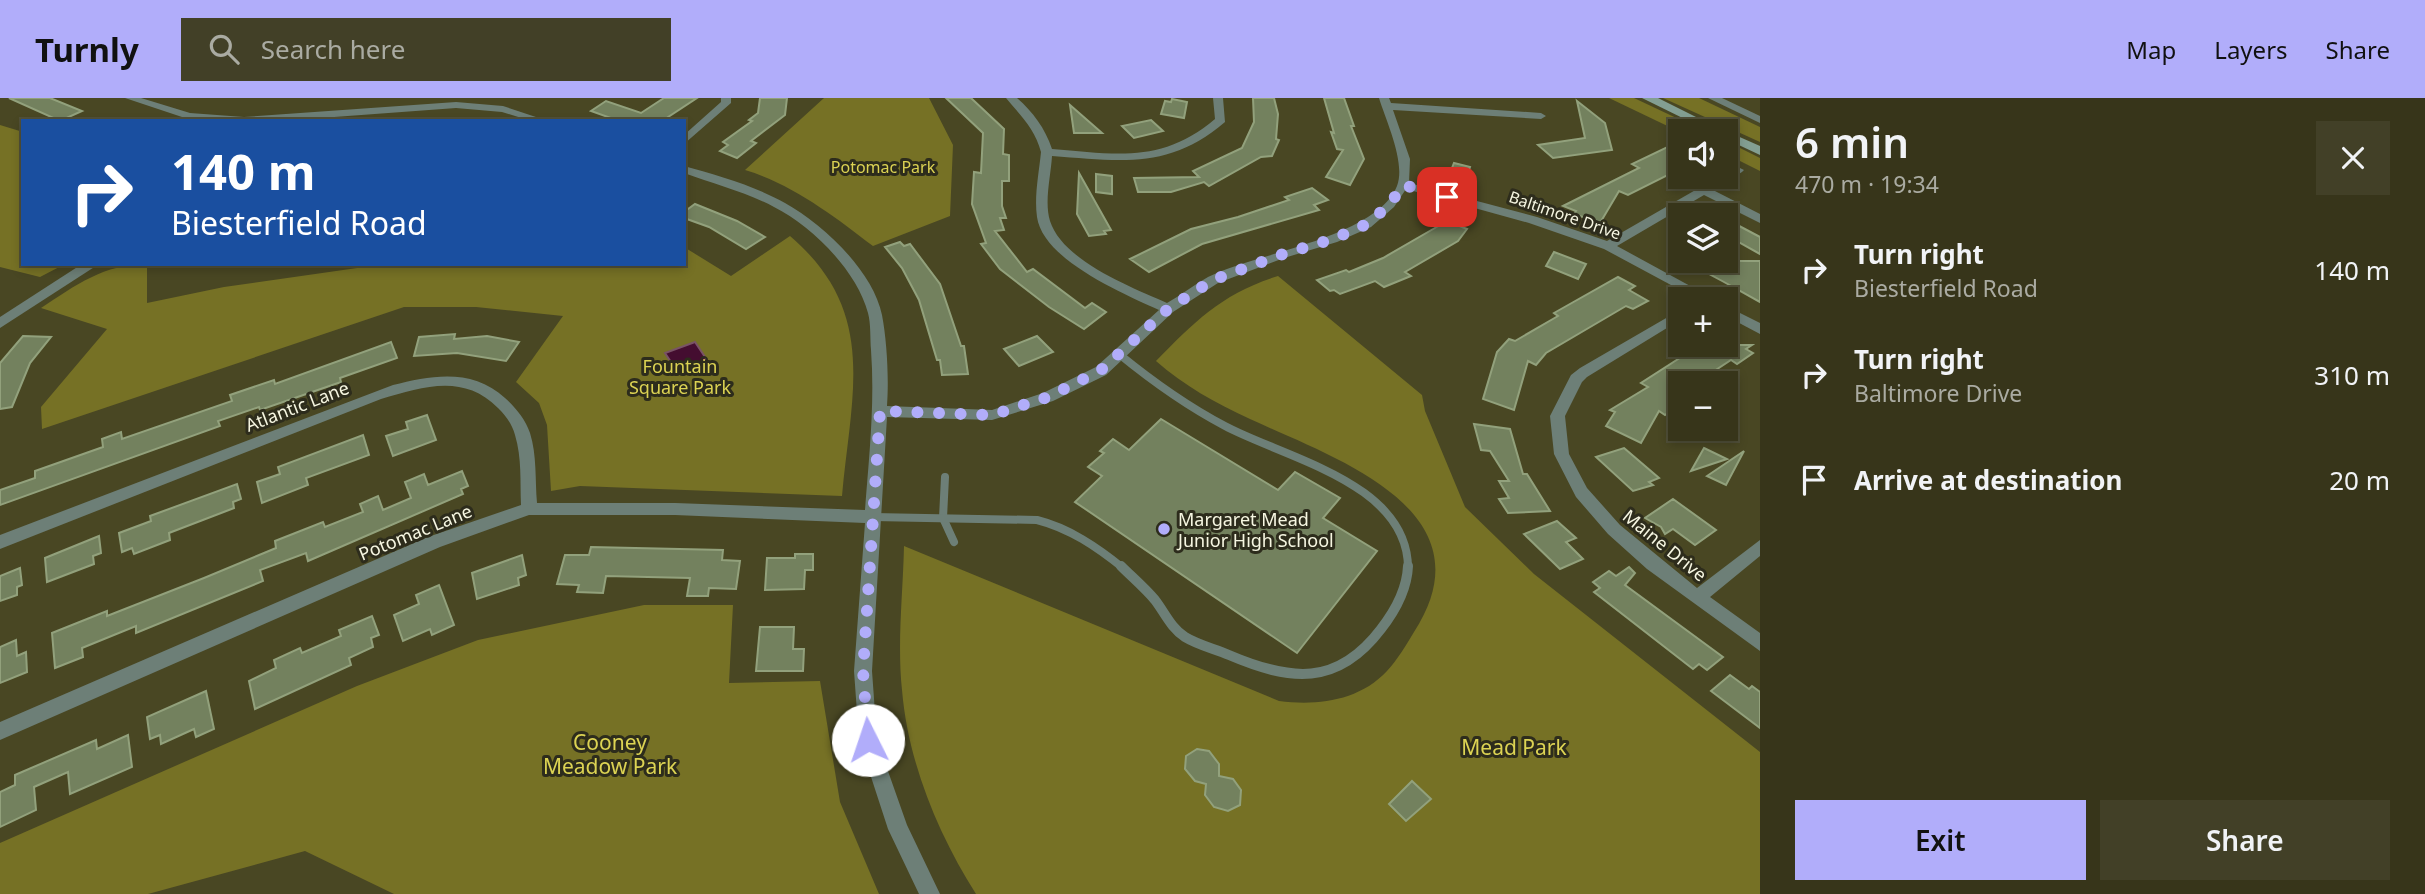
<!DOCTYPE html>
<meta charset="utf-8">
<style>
:root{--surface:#37351a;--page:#424027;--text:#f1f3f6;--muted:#aaaba2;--line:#515039;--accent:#b1adfa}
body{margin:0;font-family:"Noto Sans",sans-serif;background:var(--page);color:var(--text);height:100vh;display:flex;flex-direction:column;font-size:26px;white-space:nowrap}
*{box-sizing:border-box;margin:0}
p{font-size:23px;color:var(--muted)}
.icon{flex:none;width:38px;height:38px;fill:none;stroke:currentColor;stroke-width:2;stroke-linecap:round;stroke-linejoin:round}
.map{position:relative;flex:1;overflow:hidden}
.sheet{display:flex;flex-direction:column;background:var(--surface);width:665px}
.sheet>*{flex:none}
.guide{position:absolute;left:21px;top:21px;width:665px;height:147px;border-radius:0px;box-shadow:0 4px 10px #0003,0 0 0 2px var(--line);background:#1a4fa0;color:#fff;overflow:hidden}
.controls{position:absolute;left:1668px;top:21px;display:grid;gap:14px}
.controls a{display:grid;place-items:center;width:70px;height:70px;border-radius:0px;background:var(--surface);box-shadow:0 4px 10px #0003,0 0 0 2px var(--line);font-size:35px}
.pin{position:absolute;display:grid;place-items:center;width:60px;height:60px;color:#fff;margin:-30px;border-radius:14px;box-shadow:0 4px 10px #0006}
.me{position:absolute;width:77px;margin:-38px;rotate:356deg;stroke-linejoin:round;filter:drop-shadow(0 0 5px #0008)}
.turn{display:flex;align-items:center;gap:24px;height:147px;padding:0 35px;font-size:32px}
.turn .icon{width:91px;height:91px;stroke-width:2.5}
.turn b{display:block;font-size:49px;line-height:60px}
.round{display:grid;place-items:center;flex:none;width:74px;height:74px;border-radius:0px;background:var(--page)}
.headline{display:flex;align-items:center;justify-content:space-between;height:119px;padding:0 35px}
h1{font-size:42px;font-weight:600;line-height:52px}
.primary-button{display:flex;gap:14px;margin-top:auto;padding:14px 35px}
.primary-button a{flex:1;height:80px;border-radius:0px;background:var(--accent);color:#111;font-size:28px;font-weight:600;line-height:80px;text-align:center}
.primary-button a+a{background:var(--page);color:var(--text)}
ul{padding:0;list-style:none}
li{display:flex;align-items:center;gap:21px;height:105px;padding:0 35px}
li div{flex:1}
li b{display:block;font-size:26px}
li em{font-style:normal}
header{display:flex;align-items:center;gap:42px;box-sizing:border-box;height:98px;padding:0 35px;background:var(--accent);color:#111}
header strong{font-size:33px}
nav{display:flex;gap:38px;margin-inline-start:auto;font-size:24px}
.search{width:490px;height:63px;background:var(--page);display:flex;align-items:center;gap:18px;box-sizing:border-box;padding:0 24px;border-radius:0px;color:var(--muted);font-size:26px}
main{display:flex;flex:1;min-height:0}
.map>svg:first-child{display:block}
.green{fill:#767125}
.water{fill:#440d30;stroke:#795365;stroke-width:2}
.building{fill:#73815e;stroke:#92a17c;stroke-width:2}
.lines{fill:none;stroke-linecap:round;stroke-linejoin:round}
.lane-far1{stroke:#6d7f77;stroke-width:8}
.lane{stroke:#6d7f77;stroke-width:10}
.street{fill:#6d7f77;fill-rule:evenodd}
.secondary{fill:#839f92;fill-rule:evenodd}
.route{stroke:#b1adfa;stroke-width:12;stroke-dasharray:0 21.6}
.poi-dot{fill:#b1adfa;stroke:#2d2c1c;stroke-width:2.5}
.labels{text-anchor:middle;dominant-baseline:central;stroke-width:6;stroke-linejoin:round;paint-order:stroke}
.far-park-label{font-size:16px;fill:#dcd353;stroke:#2d2c1c}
.far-street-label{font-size:16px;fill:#f6f6e1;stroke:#2d2c1c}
.park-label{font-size:18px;fill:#dcd353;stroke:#2d2c1c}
.street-label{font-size:18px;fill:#f6f6e1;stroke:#2d2c1c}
.poi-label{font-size:18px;fill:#f6f6e1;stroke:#2d2c1c;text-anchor:start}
.near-park-label{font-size:21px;fill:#dcd353;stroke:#2d2c1c}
</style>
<header>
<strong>Turnly</strong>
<div class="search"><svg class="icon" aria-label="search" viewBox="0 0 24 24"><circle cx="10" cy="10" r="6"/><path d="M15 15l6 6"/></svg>Search here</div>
<nav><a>Map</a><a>Layers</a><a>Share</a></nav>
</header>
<main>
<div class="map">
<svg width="1760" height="796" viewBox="0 0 1760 796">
<rect width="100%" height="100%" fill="#494723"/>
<g class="green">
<path d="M 824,0 L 929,0 L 953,47 L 950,118 L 873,148 C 834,118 792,86 745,72 Z"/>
<polygon points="1609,0 1634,0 1704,33 1680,34"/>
<polygon points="1663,0 1699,0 1760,29 1760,44"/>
<polygon points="0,27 23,34 23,166 65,166 40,179 0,169"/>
<polygon points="1726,43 1760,60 1760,73 1726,56"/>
<path d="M 790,138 C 879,214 851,296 842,398 L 580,388 L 551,393 L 547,327 L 539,305 L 516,284 L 563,218 L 476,209 L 404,209 L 42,331 L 41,309 L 107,231 L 41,210 C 76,187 104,166 147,166 L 147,205 L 224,189 L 385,166 L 684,166 L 684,149 L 731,178 Z"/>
<path d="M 1278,178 L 1422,297 L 1425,313 L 1465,409 L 1534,476 L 1760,654 L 1760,796 L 976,796 C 938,736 908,664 902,592 C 897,545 903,495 904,448 L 1279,603 C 1317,608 1359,603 1387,573 C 1398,561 1406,547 1414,534 C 1493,412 1334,360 1250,321 C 1216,305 1184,288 1156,263 C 1195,223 1223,195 1278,178 Z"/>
<polygon points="644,507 733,507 729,585 820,583 840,704 879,796 394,796 305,753 148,796 0,796 0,745 357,588 478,542"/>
</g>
<polygon class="water" points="695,244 709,265 679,276 665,255"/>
<g class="building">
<polygon points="9,0 50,0 82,13 60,23"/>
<polygon points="664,0 697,0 662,23 619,23 591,13 606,3 641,15"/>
<polygon points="760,0 787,0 785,17 751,43 756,45 737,60 720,53 728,47 723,44 752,23 749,22 758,15"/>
<polygon points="946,0 971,0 1004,31 1003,56 1009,57 1009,83 1002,83 1002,108 1006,120 1000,120 1004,132 995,133 1027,174 1033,171 1085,210 1092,205 1106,214 1084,231 1049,209 1000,171 981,146 986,145 972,106 974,74 981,75 983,35"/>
<polygon points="1253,0 1274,0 1278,16 1276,41 1279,42 1272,58 1261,59 1209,88 1204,84 1171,94 1138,94 1134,80 1199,79 1193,73 1242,50 1254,24"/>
<polygon points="1324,0 1344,0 1354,28 1351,28 1364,61 1350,87 1326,79 1343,52 1337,51 1331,34 1334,35"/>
<polygon points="1172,1 1187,4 1184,20 1161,16 1165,3 1171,4"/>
<polygon points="1577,3 1605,25 1612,52 1553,60 1538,47 1585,40"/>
<polygon points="1070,7 1102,35 1074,35"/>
<polygon points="1151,22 1163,33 1134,40 1122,28"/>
<polygon points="1680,43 1680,71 1628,97 1619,93 1600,125 1574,116 1576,113 1563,108 1639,70 1632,66"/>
<polygon points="1454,65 1470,69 1465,85 1448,80"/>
<polygon points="1079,75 1111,132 1104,133 1106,136 1089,138 1077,116"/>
<polygon points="1096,76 1112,78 1112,96 1096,94"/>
<polygon points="1312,90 1328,102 1314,107 1319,112 1202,146 1149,174 1130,161 1191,131 1238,119 1289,102 1285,99"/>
<polygon points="695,106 737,123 765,139 746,151 709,129 684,120 684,114"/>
<polygon points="1726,121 1760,139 1760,156 1726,137"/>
<polygon points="1447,123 1467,131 1458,143 1405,174 1411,178 1384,189 1375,183 1340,196 1334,192 1330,193 1317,182 1346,172 1349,174 1383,160"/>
<polygon points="900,144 904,148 910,146 940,186 961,248 964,248 968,276 942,277 940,262 937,262 919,202 902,170 885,149"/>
<polygon points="1554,154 1586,166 1578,181 1546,168"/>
<polygon points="1685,163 1760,163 1760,204 1724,184"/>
<polygon points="1618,179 1635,188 1629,192 1648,203 1633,211 1626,208 1546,255 1536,267 1528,263 1514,312 1483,301 1497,254 1509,241 1515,243 1558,218 1554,215"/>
<polygon points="455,236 454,241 487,238 519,244 506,263 457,255 414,258 419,239"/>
<polygon points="23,238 51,239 30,265 12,309 0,311 0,265"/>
<polygon points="1037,238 1053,254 1019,268 1004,251"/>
<polygon points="1726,238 1739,247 1752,247 1746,251 1753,255 1737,266 1731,262 1696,285 1680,285 1680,306 1665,317 1659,313 1641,345 1606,328 1615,314 1610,312 1648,289 1641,285 1700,247 1726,247"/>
<polygon points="391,244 397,260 340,280 341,284 260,312 259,309 218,323 220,328 0,407 0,392 35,380 35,373 103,349 102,341 121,334 122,341 232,303 230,297 274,282 275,286"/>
<polygon points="427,317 436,342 393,358 386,338 408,331 406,324"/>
<polygon points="1161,321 1278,392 1295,374 1340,400 1323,420 1377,453 1297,555 1075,404 1102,378 1088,369 1104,355 1100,353 1113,341 1129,352"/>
<polygon points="1474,326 1510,331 1523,376 1527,376 1550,413 1508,415 1499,401 1509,400 1499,383 1509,383 1490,353 1481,352"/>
<polygon points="363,337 369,357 306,380 308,387 262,405 257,384 280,376 278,369"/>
<polygon points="1624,350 1659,380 1649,384 1653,387 1633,393 1596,359"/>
<polygon points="1704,350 1727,361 1691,373"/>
<polygon points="1744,353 1726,387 1707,378"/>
<polygon points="462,373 468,388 461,391 463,396 308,463 306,455 260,472 263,483 136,535 136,528 82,550 83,559 55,570 52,535 107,513 107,518 204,480 276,450 275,443 323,424 325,429 363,414 360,406 378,398 383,412 411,400 405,384 424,376 428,387"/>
<polygon points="237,386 241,401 233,404 234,410 169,435 170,442 134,456 132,450 122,454 119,435 151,423 150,418"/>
<polygon points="1673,401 1716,432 1695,447 1673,431 1665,436 1661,429 1645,420"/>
<polygon points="1557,423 1576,440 1566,444 1583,461 1560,471 1524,436"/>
<polygon points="99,438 101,455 93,458 94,466 47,484 45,460"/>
<polygon points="591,449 723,452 722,462 740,463 736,491 709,490 708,498 687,498 690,480 606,478 603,495 577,494 579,487 557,486 565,457 589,457"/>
<polygon points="795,456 813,456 813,472 805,472 804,491 765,492 767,460 795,460"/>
<polygon points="522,457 526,477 518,480 519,487 477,501 472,475"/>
<polygon points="1629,469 1635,475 1625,487 1723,559 1707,572 1699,566 1693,571 1594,494 1600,490 1593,484 1609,473 1616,478"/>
<polygon points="20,470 22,487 17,489 17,497 0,503 0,478"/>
<polygon points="439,487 454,527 432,537 430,531 403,543 394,517 419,506 416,497"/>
<polygon points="372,518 379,537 371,540 373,549 349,560 351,567 255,611 249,583 276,570 274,562 300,550 302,555 341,538 339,532"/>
<polygon points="760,529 794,529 793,551 804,551 803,573 756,573"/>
<polygon points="16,542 17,558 26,554 27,574 0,585 0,549"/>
<polygon points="1730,577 1749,591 1752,588 1760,594 1760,630 1711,593"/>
<polygon points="206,593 214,631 196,639 194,631 161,646 160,637 150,641 147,619"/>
<polygon points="128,637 132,669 70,696 68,674 34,689 36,712 0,729 0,694 15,687 15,677 96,642 97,651"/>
<polygon points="1197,651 1209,653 1219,666 1219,678 1233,681 1241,692 1240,707 1228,713 1214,709 1205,697 1206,686 1195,683 1185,671 1186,658"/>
<polygon points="1412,683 1431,701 1406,723 1389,706"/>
</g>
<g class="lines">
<g class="lane-far1">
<path d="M 1119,256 C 1152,283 1187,308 1225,328 C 1285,360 1408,385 1408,470"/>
<polyline points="945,379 943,420 954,444"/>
<path d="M 873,419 L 1037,422 C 1069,430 1097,449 1123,470"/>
</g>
<path class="lane" d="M 1121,468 C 1132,479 1145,490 1155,502 C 1165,515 1171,530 1185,539 C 1198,547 1215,551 1229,557 C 1290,583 1337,589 1381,531 C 1395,513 1407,492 1408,468"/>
<g class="street">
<polygon points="125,0 141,0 190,15 244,19 456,4 503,8 548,23 531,23 502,14 456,10 280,23 209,23 185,20"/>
<polygon points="721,0 731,0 731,5 684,46 684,37 721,4"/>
<path d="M 1006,0 L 1017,0 C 1033,14 1045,30 1052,51 C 1116,56 1162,66 1215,21 L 1213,0 L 1223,0 L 1225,24 C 1169,72 1121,63 1052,58 C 1051,77 1044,104 1050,123 C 1063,163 1131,189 1167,205 C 1181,197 1194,187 1208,179 C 1255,155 1376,140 1397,88 C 1406,65 1386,23 1379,0 L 1389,0 L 1391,5 L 1541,15 L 1546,18 L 1541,21 L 1393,12 L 1410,61 L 1409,85 L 1537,119 L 1607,143 L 1718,79 L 1726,79 L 1726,74 L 1738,69 L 1744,72 L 1742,74 L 1713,92 L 1760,116 L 1760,125 L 1704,97 L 1617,148 L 1714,201 L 1697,201 L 1604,151 L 1529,125 L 1406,91 L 1394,109 L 1371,129 L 1337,144 L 1284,160 L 1218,185 L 1173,214 L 1106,277 L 1053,303 L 992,322 L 887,319 L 872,573 L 877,642 L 907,727 L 940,796 L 919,796 L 888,731 L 859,642 L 854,573 L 865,425 L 675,417 L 529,417 L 440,449 L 0,642 L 0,624 L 428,439 L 521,407 C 520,384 522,360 515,337 C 512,326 506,318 498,310 C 463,275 423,289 381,301 L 0,451 L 0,437 L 393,287 C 432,277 473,270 505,300 C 516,310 525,321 530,335 C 537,357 535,382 537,405 L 675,405 L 865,412 C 869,359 875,306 871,252 C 870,240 871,226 868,215 C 857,173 812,128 774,109 C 746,94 714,86 684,75 L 684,68 C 717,77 755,88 785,105 C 823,126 873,173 882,217 C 887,243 889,281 887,308 L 992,312 L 1043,295 L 1096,269 L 1159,212 C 1124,196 1043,162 1037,119 C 1034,98 1039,75 1041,54 C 1035,31 1021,18 1006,0 Z"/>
<polygon points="1708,0 1722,0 1760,18 1760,25"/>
<polygon points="82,166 99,166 0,230 0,219"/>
<polygon points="1726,208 1760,225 1760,236 1726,218"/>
<polygon points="1680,212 1680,222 1587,279 1582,284 1565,318 1569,356 1587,390 1620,427 1697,490 1760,442 1760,458 1710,499 1760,535 1760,553 1647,471 1608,436 1576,399 1554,356 1550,318 1571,277 1580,270"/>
</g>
<g class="secondary">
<polygon points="1642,0 1658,0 1724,33 1709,33"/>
<polygon points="1726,33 1760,48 1760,57 1726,41"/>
</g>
</g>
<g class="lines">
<polyline class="route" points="868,642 863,573 880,313 992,317 1048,299 1101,272 1168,211 1213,182 1280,157 1333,141 1367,126 1390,106 1403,87 1447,99"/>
</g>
<circle class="poi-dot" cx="1164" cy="431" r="7"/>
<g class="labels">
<g class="far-park-label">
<text x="883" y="69">Potomac Park</text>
</g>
<g class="far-street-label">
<text transform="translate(1565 117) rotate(19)">Baltimore Drive</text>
</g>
<g class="park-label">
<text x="680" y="268">Fountain<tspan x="680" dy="21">Square Park</tspan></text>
</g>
<g class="street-label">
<text transform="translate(297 308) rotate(-21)">Atlantic Lane</text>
<text transform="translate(415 434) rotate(-22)">Potomac Lane</text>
<text transform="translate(1665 447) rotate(39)">Maine Drive</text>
</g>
<g class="poi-label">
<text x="1178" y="421">Margaret Mead<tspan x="1178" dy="21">Junior High School</tspan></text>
</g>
<g class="near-park-label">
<text x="610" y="644">Cooney<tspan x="610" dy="24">Meadow Park</tspan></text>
<text x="1514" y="649">Mead Park</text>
</g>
</g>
</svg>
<div class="controls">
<a><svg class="icon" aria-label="sound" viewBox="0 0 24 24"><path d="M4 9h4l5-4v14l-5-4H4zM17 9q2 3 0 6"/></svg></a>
<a><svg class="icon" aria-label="layers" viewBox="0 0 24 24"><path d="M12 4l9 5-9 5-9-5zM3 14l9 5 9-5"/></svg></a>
<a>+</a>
<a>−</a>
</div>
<div class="pin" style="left:1447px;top:99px;background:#d93025"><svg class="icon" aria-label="arrive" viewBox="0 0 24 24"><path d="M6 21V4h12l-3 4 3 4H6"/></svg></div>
<svg class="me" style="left:868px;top:642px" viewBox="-20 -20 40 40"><circle r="19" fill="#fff"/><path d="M0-13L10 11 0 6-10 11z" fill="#b1adfa"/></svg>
<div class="guide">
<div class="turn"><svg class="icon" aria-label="right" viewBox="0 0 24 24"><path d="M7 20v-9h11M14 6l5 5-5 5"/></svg><div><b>140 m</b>Biesterfield Road</div></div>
</div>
</div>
<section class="sheet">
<div class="headline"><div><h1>6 min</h1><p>470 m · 19:34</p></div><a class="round"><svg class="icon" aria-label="close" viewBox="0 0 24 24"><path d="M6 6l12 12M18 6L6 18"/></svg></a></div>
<ul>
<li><svg class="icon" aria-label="right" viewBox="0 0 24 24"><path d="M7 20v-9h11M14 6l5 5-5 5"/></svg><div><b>Turn right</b><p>Biesterfield Road</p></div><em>140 m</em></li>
<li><svg class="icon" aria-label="right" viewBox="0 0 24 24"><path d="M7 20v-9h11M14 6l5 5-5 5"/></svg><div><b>Turn right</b><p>Baltimore Drive</p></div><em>310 m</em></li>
<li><svg class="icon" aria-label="arrive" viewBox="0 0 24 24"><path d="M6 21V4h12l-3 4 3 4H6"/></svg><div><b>Arrive at destination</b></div><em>20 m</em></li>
</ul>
<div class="primary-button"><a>Exit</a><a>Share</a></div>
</section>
</main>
